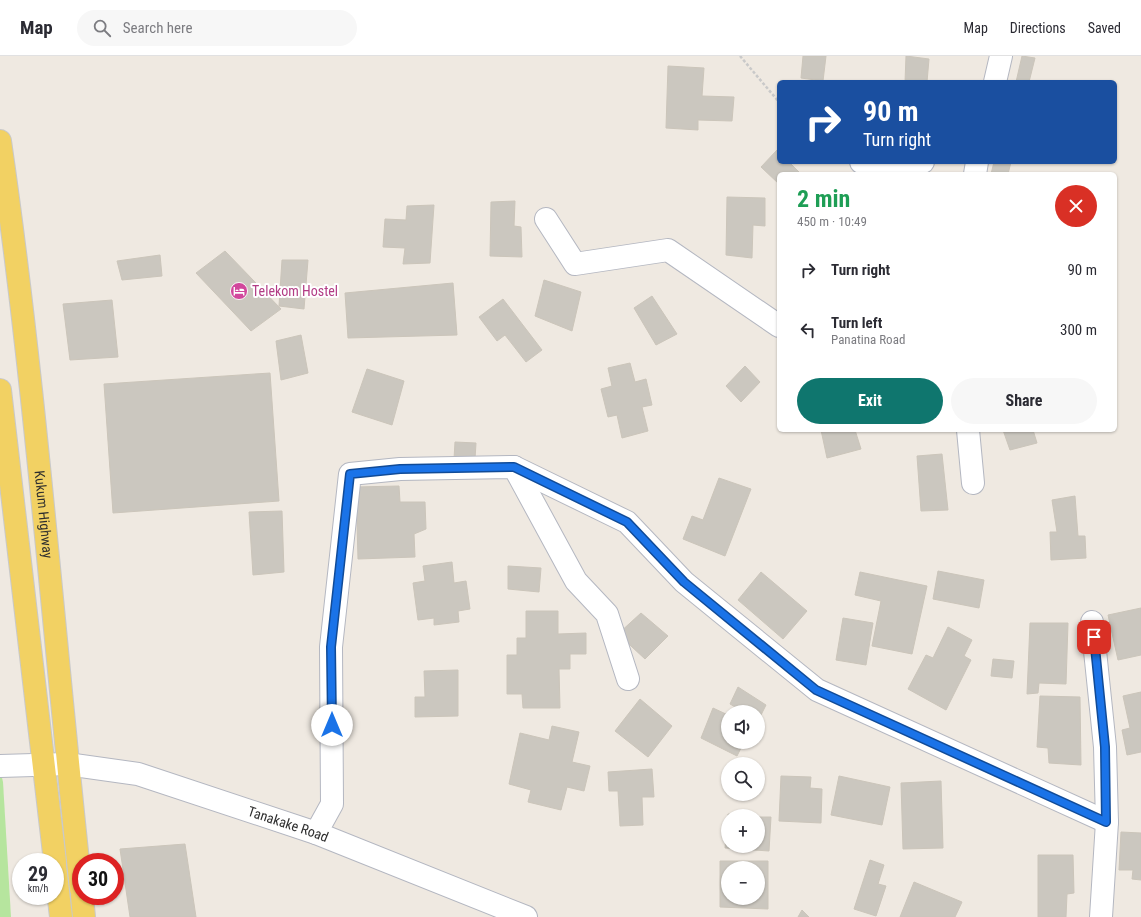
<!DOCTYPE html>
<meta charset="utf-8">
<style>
:root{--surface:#fff;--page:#f7f7f7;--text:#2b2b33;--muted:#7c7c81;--line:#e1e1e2;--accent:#0f766e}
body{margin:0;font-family:"Roboto Condensed",sans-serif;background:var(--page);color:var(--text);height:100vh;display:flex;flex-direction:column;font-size:15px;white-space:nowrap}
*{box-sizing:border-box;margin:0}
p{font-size:13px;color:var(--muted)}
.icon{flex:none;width:22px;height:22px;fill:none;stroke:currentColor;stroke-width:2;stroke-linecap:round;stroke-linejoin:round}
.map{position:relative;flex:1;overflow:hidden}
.side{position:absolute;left:777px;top:116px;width:340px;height:260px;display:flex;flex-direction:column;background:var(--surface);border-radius:6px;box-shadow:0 1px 3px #0004}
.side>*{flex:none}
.guide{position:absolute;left:777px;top:24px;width:340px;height:84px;border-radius:6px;box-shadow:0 1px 3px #0004;background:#1a4fa0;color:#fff;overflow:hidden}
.controls{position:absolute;left:721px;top:649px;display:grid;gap:8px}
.controls a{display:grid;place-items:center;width:44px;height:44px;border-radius:50%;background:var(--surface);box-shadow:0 1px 3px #0004;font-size:20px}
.speed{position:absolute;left:12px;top:797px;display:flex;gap:8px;font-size:20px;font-weight:700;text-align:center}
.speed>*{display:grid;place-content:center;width:52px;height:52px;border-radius:50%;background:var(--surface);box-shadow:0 1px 3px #0004;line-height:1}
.speed small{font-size:10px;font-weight:400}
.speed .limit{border:6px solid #d22;background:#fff;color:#111}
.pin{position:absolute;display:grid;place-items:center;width:34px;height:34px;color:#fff;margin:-17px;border-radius:8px;box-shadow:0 2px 6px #0006}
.me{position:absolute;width:44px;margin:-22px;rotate:0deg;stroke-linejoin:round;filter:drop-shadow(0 0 3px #0008)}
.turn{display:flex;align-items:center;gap:14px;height:84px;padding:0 20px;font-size:18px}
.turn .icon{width:52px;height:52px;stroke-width:2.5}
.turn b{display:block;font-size:28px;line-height:34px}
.round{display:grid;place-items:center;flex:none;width:42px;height:42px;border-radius:21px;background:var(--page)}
.headline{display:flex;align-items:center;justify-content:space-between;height:68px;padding:0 20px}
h1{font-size:24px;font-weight:700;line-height:30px;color:#1e9e55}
.cta{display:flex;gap:8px;margin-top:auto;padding:8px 20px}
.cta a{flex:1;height:46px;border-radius:24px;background:var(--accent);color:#fff;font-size:16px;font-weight:700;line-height:46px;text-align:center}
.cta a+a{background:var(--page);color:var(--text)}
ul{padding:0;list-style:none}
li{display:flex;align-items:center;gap:12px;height:60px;padding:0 20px}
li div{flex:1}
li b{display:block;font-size:15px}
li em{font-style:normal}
header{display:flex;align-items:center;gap:24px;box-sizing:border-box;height:56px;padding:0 20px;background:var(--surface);border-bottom:1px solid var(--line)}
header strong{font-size:19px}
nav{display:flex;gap:22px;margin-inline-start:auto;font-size:14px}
.search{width:280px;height:36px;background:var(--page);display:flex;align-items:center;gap:10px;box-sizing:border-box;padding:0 14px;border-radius:22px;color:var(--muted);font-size:15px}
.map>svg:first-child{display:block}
.green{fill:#b6e59e}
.building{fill:#cbc7bf;stroke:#cbc5ba;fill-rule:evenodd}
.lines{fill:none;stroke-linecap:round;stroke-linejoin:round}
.minor-casing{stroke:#b4b7c1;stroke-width:24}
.major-casing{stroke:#c9c9c9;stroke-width:24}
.path{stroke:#c9c9c9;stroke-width:2.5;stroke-dasharray:3 2;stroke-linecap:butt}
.minor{stroke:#fff;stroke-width:22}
.major{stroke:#f2d163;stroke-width:22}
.route-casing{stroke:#114b97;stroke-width:10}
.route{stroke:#1a73e8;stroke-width:7}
.labels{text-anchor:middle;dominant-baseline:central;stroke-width:4;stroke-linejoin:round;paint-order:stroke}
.hotel-label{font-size:14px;fill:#b23c85;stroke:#fff;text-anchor:start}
.street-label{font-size:14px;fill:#2e2e2e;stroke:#fff}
</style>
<header>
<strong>Map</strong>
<div class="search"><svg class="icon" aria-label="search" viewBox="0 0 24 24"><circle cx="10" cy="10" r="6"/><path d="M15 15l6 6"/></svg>Search here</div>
<nav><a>Map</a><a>Directions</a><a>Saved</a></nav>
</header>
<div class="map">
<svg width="1141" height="861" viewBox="0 0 1141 861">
<rect width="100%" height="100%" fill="#efe9e1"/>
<polygon class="green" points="0,713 3,726 11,861 0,861"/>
<g class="building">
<polygon points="803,0 826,0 823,25 801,22"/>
<polygon points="906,0 929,3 927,26 905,26"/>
<polygon points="1022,0 1035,2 1029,26 1016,26"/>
<polygon points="668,10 704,12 702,40 734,41 732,65 698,64 698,74 666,72"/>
<polygon points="777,94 779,96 779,106 789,106 801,118 779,118 779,128 761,111"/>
<polygon points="994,106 1011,106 1008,118 991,118"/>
<polygon points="727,141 765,142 765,170 753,169 752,202 726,199"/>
<polygon points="515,145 514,170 521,171 522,201 490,200 491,146"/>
<polygon points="434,149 430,207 403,208 405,192 383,191 385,163 406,164 407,150"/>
<polygon points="225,195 281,253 251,275 196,217"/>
<polygon points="160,199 162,220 122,224 117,205"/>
<polygon points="282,204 308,204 304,253 279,250"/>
<polygon points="544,224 581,236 572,275 535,260"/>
<polygon points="453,227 457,279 348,282 345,237"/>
<polygon points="652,240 677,278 656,289 634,252"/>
<polygon points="503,243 542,294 526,306 505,279 497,285 479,261"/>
<polygon points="112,244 118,301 70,304 63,248"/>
<polygon points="301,279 308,317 281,324 276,285"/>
<polygon points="630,307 635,326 646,323 652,349 642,351 648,375 622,382 617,359 608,361 601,333 612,330 608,312"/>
<polygon points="745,310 760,326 741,346 726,330"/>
<polygon points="367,313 404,325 392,369 352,356"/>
<polygon points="270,317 279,445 113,457 104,328"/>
<polygon points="821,374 855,374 861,393 827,402"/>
<polygon points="1003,374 1033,374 1037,387 1010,394"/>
<polygon points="455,386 476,387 475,403 454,403"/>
<polygon points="942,398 948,454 921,455 917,400"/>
<polygon points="719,422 751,433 725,500 683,483 692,460 703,464"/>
<polygon points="399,430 400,446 425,446 426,473 414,478 415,501 358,503 356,431"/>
<polygon points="1075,440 1078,480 1085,480 1086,502 1051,504 1050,476 1057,476 1052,444"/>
<polygon points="282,455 284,516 253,519 249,456"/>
<polygon points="452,506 454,527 466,525 470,553 458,555 459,566 434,569 434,562 418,564 413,527 425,525 423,510"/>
<polygon points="508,510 541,512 539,536 508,533"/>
<polygon points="938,515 984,524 979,552 933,543"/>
<polygon points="761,516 807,555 783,583 738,544"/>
<polygon points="860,516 927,530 912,598 872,590 881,545 855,539"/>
<polygon points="1141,552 1141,599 1118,604 1108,559"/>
<polygon points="526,555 558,555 558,578 586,577 586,598 570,598 570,613 559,613 560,652 523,652 522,638 507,638 507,599 517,599 517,582 526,582"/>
<polygon points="641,557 668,580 645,603 618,578"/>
<polygon points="843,562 873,567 866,609 836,604"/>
<polygon points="1030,567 1068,567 1066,628 1039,627 1038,637 1027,638"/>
<polygon points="948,571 972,584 964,600 971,604 946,654 908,633 926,599 933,602"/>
<polygon points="993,603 1014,605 1012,622 991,620"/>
<polygon points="458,614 458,660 415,661 415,641 425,641 424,615"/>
<polygon points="738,631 766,649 758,665 758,656 744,656 730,648"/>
<polygon points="1141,636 1141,696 1127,699 1122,674 1130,672 1123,640"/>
<polygon points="1040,640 1080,641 1081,709 1049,707 1048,692 1037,691"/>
<polygon points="640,643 672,670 648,701 615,675"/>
<polygon points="713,652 728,659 728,686 744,686 737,700 701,682"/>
<polygon points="552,670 579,676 572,706 590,710 584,735 567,731 561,754 528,746 531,734 509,728 520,677 549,684"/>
<polygon points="652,713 654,741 642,741 643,769 620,770 618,735 609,735 608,716"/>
<polygon points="781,720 811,721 810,732 822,733 821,767 779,765"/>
<polygon points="839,720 890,731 882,769 831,759"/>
<polygon points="941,725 943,792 903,793 901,727"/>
<polygon points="728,758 750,760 728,760 728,790 758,790 758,761 771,761 769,795 725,792"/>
<polygon points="1121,776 1141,777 1141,824 1132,823 1133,814 1119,814"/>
<polygon points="185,788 196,861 130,861 120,793"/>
<polygon points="1038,799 1073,799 1074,837 1067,838 1066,861 1038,861"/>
<polygon points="870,804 884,809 878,828 886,830 876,860 854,853"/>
<path d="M 720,805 L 768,805 L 768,853 L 720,851 ZM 728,812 L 758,812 L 758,842 L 728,842 Z"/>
<polygon points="914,826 962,846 955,861 900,861"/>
<polygon points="802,854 809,861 798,861"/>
</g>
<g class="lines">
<g class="minor-casing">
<g id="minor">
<polyline points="995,26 1001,0"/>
<polyline points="861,106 898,117 923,106"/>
<polyline points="975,118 977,106"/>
<polyline points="546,163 575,208 668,194 779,270"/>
<polyline points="968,374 973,427"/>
<polyline points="514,411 627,466 684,526 817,634 1107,766"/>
<polyline points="1092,566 1105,691 1107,766 1101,861"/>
<path id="s1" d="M 0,710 L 67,708 L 138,718 L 316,777 L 526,861"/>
<polyline points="316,777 332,748 331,591 350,418 400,413 514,411 576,525 607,558 628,623"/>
</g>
</g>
<g class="major-casing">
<g id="major">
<path id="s2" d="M 0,85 C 36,333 54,584 81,833"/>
<polyline points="0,334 55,806"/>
<polyline points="55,810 61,861"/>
<polyline points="82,840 84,861"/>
</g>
</g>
<polyline class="path" points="740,0 779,46"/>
<use href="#minor" class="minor"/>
<use href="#major" class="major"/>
</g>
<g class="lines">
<g class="route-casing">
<polyline id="route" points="332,669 331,591 350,418 400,413 514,411 627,466 684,526 816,634 1106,766 1105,691 1094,581"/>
</g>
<use href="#route" class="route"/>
</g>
<defs>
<g id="hotel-disc" transform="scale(0.9)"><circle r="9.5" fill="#d1479c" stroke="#fff"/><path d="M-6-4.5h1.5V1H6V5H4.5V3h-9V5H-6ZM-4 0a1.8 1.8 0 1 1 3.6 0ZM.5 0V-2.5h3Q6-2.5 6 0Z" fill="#fff"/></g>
</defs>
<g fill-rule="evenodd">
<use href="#hotel-disc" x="239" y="235"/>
</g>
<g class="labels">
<g class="hotel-label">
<text x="252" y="235">Telekom Hostel</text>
</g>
<g class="street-label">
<text stroke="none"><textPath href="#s2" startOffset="376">Kukum Highway</textPath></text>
<text stroke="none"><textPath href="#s1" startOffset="297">Tanakake Road</textPath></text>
</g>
</g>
</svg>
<div class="controls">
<a><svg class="icon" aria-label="sound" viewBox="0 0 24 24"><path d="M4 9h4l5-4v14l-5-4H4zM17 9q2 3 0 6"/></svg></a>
<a><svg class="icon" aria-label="search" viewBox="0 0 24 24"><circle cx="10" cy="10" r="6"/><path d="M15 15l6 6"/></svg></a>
<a>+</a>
<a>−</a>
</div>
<div class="speed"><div>29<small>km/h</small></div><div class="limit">30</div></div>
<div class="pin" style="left:1094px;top:581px;background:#d93025"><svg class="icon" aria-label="arrive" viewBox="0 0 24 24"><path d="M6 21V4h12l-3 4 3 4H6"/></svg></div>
<svg class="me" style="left:332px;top:669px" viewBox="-20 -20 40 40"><circle r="19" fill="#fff"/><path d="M0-13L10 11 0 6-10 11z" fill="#1a73e8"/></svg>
<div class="guide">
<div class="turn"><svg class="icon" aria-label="right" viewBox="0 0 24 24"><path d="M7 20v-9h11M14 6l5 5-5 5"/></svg><div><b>90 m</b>Turn right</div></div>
</div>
<section class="side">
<div class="headline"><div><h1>2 min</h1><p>450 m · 10:49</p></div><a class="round" style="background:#d93025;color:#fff"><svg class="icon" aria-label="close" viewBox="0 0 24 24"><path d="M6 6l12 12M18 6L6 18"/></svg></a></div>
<ul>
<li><svg class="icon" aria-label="right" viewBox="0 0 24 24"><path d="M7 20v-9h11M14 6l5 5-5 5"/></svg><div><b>Turn right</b></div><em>90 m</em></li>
<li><svg class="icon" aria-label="left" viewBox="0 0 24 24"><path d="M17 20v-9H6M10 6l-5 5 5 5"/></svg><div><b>Turn left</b><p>Panatina Road</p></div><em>300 m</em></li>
</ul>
<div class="cta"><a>Exit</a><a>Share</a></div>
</section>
</div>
